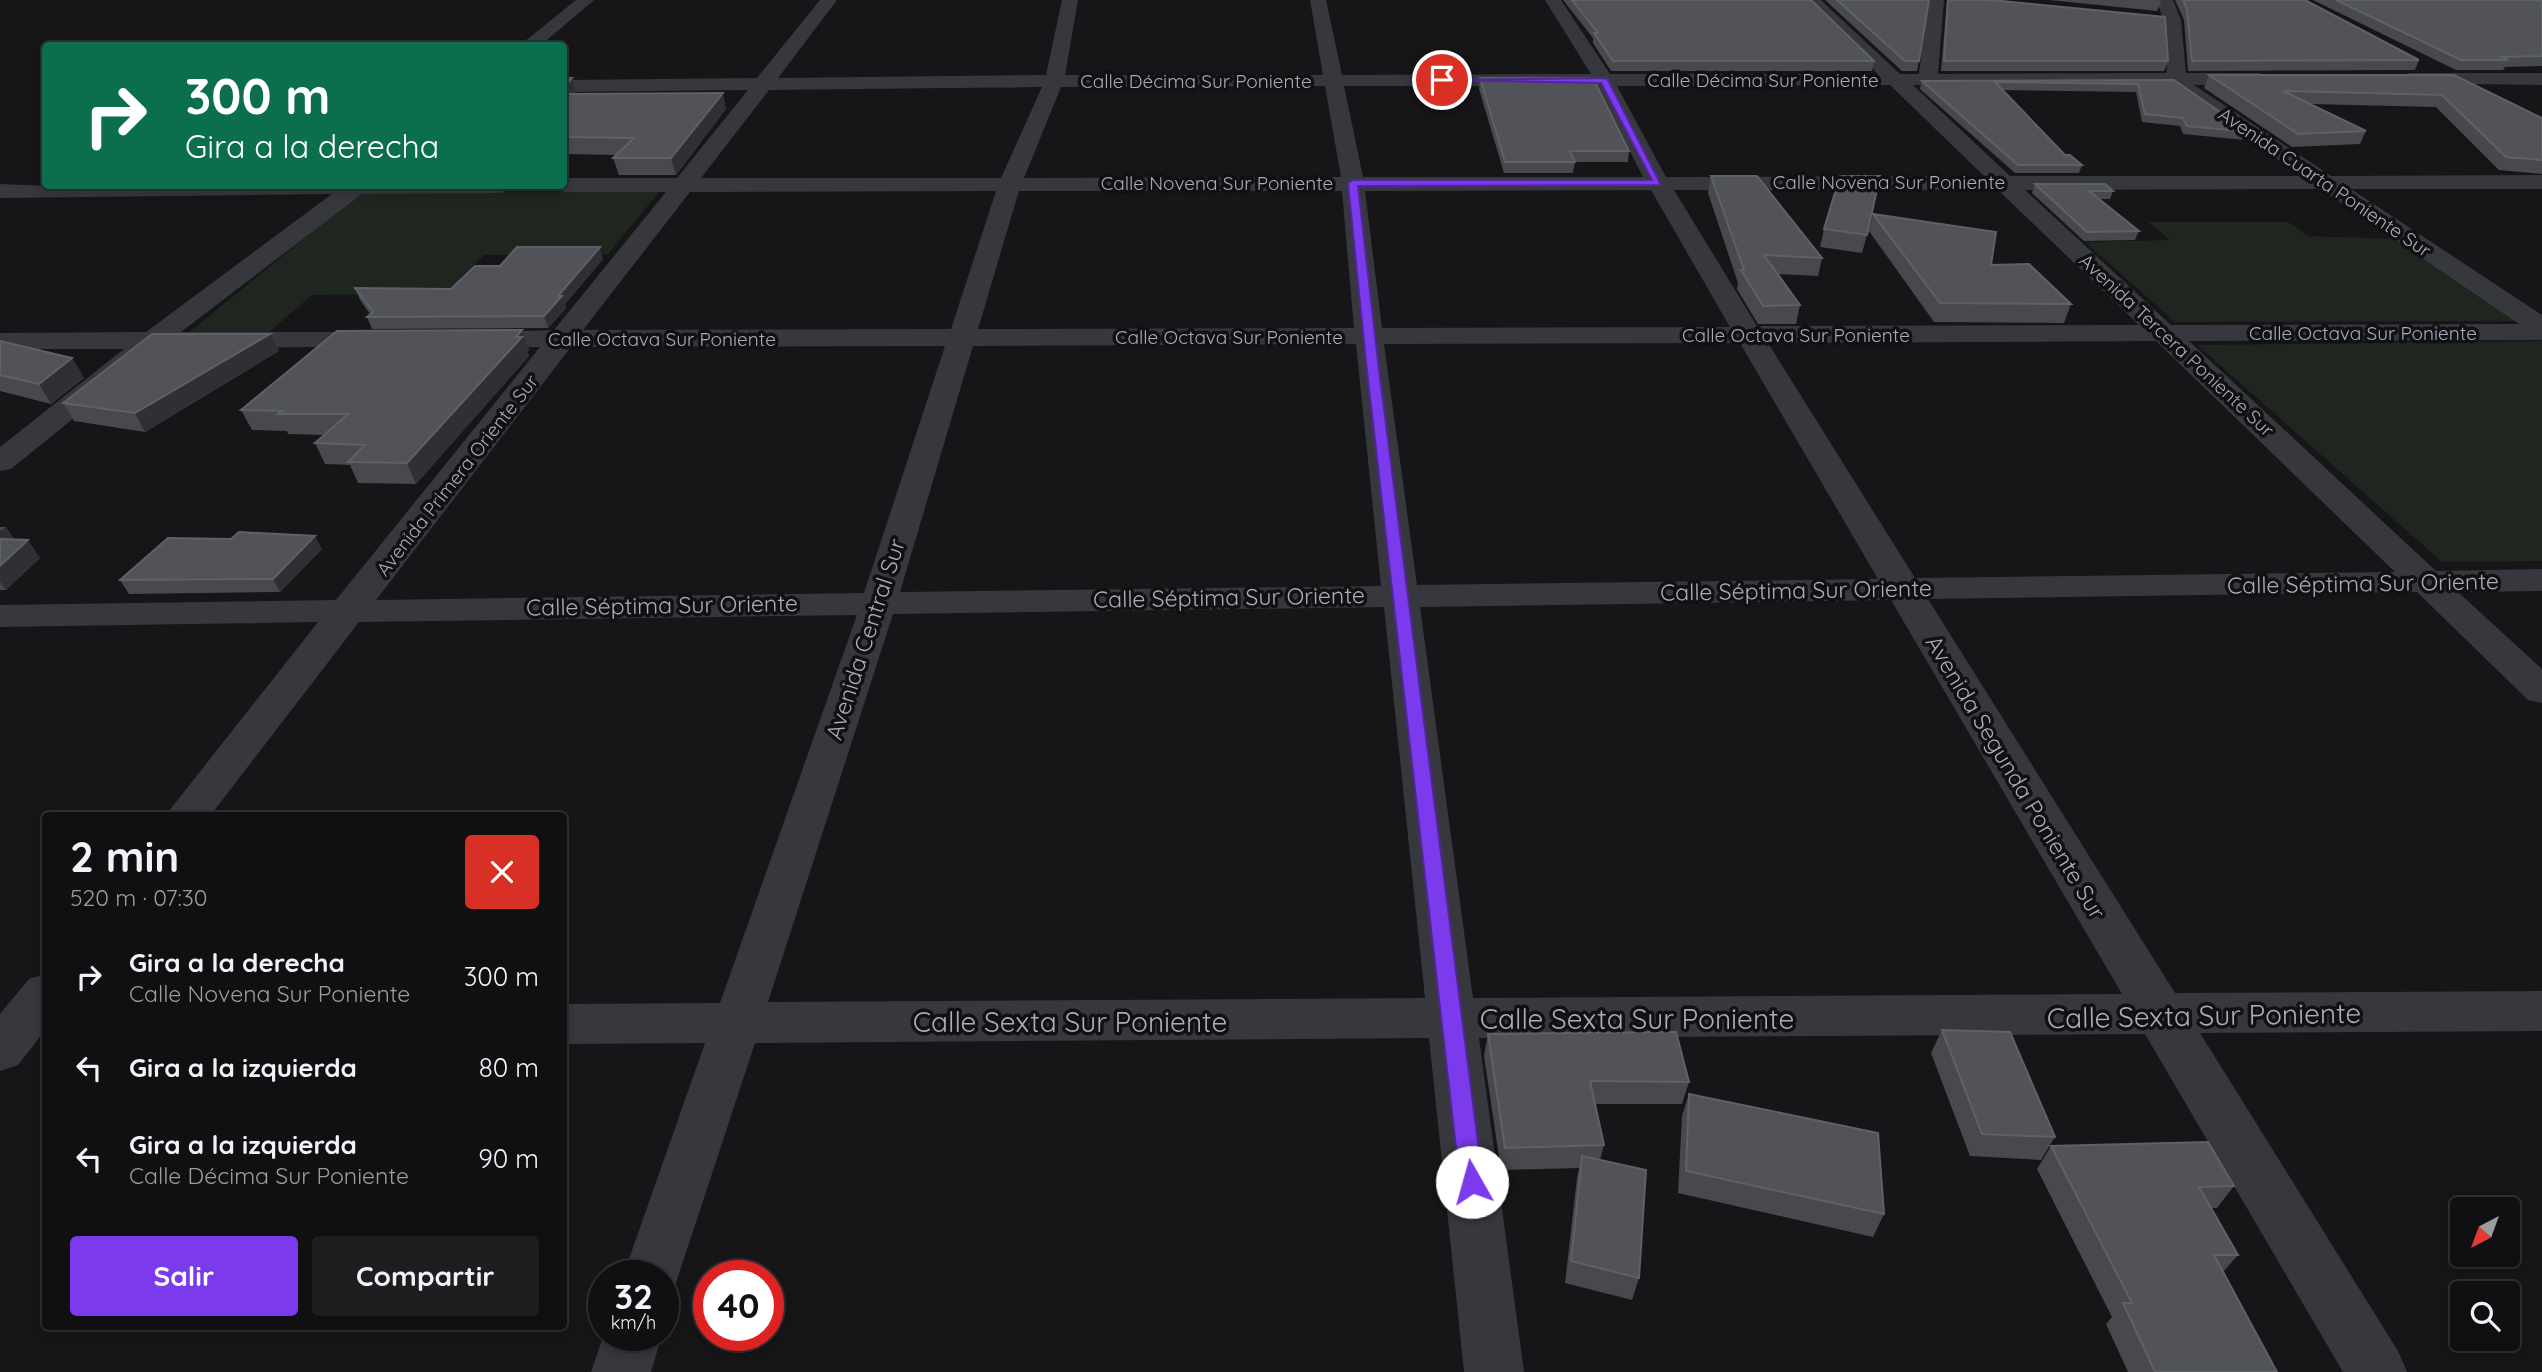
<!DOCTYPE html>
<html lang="es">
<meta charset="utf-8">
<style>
:root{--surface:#101012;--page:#1e1e20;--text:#f1f3f6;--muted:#9c9d9f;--line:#303032;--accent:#7c3aed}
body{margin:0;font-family:Quicksand,sans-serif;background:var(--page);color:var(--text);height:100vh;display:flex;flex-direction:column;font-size:26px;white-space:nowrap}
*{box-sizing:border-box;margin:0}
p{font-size:23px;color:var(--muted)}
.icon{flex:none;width:38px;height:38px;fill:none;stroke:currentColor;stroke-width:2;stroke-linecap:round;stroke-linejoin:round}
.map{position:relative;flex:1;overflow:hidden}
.sheet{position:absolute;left:42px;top:812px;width:525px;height:518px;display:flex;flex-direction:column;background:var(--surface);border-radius:7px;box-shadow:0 4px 10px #0003,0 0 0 2px var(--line)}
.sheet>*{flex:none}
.banner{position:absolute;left:42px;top:42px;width:525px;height:147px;border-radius:7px;box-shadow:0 4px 10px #0003,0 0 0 2px var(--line);background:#0b6e4f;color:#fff;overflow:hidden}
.needle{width:46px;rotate:221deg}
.buttons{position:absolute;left:2450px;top:1197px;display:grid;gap:14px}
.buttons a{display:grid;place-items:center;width:70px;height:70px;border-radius:7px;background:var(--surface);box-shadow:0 4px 10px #0003,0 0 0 2px var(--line);font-size:35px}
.speed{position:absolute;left:588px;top:1260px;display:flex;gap:14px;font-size:35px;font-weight:700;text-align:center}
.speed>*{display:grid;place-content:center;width:91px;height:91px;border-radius:50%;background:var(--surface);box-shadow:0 4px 10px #0003,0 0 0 2px var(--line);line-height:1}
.speed small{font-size:18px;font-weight:400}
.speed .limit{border:10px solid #d22;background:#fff;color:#111}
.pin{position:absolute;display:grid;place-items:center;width:60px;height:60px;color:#fff;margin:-30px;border:4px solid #fff;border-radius:50%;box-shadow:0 2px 7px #0007}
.me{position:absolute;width:77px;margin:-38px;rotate:353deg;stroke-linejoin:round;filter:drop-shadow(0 0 5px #0008)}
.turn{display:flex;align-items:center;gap:24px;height:147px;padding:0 28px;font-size:32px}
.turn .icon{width:91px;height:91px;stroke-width:2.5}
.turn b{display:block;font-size:49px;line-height:60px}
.round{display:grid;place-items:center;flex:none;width:74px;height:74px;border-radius:7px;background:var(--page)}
.head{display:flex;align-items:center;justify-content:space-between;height:119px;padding:0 28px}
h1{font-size:42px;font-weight:700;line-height:52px}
.primary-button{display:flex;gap:14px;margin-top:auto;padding:14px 28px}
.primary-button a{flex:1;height:80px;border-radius:7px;background:var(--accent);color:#fff;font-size:28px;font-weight:700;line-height:80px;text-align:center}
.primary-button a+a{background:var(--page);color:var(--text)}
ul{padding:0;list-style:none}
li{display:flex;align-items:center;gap:21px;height:91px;padding:0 28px}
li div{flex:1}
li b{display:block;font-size:26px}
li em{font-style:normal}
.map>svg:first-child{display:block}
.green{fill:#1e261f}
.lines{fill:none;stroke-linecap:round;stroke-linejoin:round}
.minor{fill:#37383d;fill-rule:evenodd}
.wall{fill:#47494d}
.shaded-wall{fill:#2f3033}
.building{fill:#525359;stroke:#5f6168;stroke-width:2}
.route{fill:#7c3aed;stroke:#51269a;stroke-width:2}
.labels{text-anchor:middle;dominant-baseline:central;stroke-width:7;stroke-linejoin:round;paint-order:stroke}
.far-street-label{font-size:19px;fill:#a8adb8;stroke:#111113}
.street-label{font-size:23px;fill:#a8adb8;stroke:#111113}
.near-street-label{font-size:28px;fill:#a8adb8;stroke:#111113}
</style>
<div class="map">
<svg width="2542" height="1372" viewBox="0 0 2542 1372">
<rect width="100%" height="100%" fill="#161618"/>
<g class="green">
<polygon points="660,191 608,254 484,255 445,294 312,295 268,333 187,334 361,192"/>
<polygon points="2148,222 2288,222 2308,236 2401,239 2524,321 2175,322 2085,242 2170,240"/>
<polygon points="2542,341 2542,561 2442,562 2197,345"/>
</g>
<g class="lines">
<g class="minor">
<polygon points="576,0 594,0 540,46 519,46"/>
<path d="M 820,0 L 837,0 L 778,78 L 1046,75 L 1062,0 L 1078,0 L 1065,75 L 1323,75 L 1310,0 L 1326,0 L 1342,75 L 1591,74 L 1545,0 L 1561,0 L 1610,74 L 1878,74 L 1803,0 L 1821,0 L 1900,74 L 1919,74 L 1928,0 L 1944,0 L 1938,74 L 2167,73 L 2163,20 L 2157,0 L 2173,0 L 2181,20 L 2186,73 L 2259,73 L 2269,79 L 2259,85 L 2194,85 L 2331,176 L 2542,175 L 2542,189 L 2351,189 L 2542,315 L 2542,340 L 2189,341 L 2436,571 L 2542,569 L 2542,591 L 2458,592 L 2542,669 L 2542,703 L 2528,700 L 2417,592 L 1928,599 L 2175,993 L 2542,991 L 2542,1031 L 2200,1033 L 2398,1351 L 2407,1372 L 2343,1372 L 2145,1034 L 1479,1038 L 1524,1372 L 1464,1372 L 1429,1038 L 755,1043 L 672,1295 L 663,1299 L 663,1276 L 623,1276 L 705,1043 L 564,1044 L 564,1004 L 720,1003 L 857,615 L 359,622 L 210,816 L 165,816 L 318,622 L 0,627 L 0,605 L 336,600 L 540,347 L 472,347 L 462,345 L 458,339 L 462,333 L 554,330 L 666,192 L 564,192 L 553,186 L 564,186 L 564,178 L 677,178 L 748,90 L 564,92 L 564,80 L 757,78 ZM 1890,85 L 1984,176 L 1666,177 L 1617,86 ZM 1913,85 L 2171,85 L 2301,176 L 2010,176 ZM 1325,86 L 1341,177 L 1024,178 L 1061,87 ZM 1344,86 L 1597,86 L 1643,177 L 1363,177 ZM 1042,87 L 1001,178 L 701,178 L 769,90 ZM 2321,189 L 2519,324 L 2171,325 L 2025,190 ZM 1651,190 L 1730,327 L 1382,328 L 1365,191 ZM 1674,190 L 1998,190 L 2139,325 L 1757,326 ZM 996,191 L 951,329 L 583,330 L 690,192 ZM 1019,191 L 1342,191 L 1354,328 L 978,329 ZM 2156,341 L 2395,572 L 1915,578 L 1768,343 ZM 1740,343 L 1878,579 L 1417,585 L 1384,344 ZM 1356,344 L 1381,586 L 900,592 L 973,346 ZM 945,346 L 864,593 L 376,600 L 571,347 ZM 1891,600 L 2122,994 L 1473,998 L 1420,607 ZM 1384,607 L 1425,998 L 768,1002 L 893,614 Z"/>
<polygon points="2410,73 2542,73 2542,85 2403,83 2400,79 2403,75"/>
<polygon points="0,184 46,186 513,186 502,193 362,194 181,332 380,332 390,334 394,340 390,346 159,349 11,469 0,471 0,447 124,349 0,349 0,333 146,332 332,194 0,198"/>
<polygon points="46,974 46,1029 18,1065 0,1071 0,1014 29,979"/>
<polygon points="604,1334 662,1335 651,1372 591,1372"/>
</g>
</g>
<g class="wall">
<polygon points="1563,0 1811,0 1874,61 1872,71 1611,71 1593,43 1593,38"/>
<polygon points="1825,0 1929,0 1919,61 1917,71 1902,71"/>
<polygon points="1945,0 1991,0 2168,61 2164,71 1941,71 1947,0"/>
<polygon points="2049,0 2160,0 2161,2 2157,11"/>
<polygon points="2175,0 2305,0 2419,60 2415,70 2188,71 2184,20"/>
<polygon points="2313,0 2542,0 2542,66 2505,67 2503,70 2456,70"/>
<polygon points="2209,75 2454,75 2542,118 2542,174 2499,170 2436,107 2310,104 2366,131 2360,144 2292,147 2204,88"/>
<polygon points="564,78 572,78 577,94 726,109 676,175 619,175 613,158 617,155 564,154"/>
<polygon points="1480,78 1629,151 1628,162 1575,162 1573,173 1504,173 1479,89"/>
<polygon points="2174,80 2249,132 2245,140 2183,134 2180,126 2142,122 2136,92 2002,90 2065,155 2082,165 2079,173 2015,173 1920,89 1922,81"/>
<polygon points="1711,176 1822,258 1818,276 1778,274 1800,305 1796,324 1758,324 1737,289 1738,283 1708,193"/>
<polygon points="2035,184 2113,191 2110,199 2099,199 2139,231 2135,240 2084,241 2032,193"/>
<polygon points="1873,214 1991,265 2071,304 2064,323 1934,322 1869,231"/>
<polygon points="1824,229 1867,235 1862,253 1820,247"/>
<polygon points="603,259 565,304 566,308 548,328 372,329 367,317 370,314 360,300 355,288 451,289 500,266"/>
<polygon points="522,330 529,350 527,352 529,356 416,484 358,483 350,465 325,464 315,443 325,435 288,434 287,431 252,430 241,410"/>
<polygon points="0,341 72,358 84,378 51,404 0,391"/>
<polygon points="279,351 145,432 74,421 63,403"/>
<polygon points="0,527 6,527 14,540 40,558 6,590 0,590"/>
<polygon points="322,549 280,592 129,594 120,580"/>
<polygon points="1942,1030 2055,1137 2041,1160 1970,1156 1931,1053"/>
<polygon points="1488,1034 1689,1082 1682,1104 1595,1104 1604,1145 1600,1160 1639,1278 1632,1300 1565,1283 1577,1178 1579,1168 1501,1170 1484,1056"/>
<polygon points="1689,1094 1884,1214 1873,1237 1678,1193 1682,1116"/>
<polygon points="2051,1146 2234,1186 2217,1208 2212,1208 2238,1255 2223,1272 2277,1372 2128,1372 2106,1324 2112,1317 2037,1169"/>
</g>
<g class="shaded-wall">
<polygon points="572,78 577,94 564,108 564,87"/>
<polygon points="723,93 726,109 676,175 671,158"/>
<polygon points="600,247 603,259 565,304 566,308 548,328 544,316 558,296"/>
<polygon points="522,330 529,350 527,352 529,356 416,484 407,463"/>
<polygon points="270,334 279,351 145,432 135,413"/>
<polygon points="72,358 84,378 51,404 39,384"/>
<polygon points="6,527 18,545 0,552 0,531"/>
<polygon points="315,536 322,549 280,592 273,579"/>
<polygon points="28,540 40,558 6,590 0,582 0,566"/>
</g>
<g class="building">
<polygon points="1572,0 1811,0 1874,61 1613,61 1594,33 1598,33"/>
<polygon points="1837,0 1929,0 1919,61 1905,61"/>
<polygon points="1948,0 1991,0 2165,17 2168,61 1944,61"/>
<polygon points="2183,0 2305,0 2419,60 2192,61 2187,10"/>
<polygon points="2336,0 2542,0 2542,56 2500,57 2508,60 2461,60"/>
<polygon points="2209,75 2454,75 2542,118 2542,160 2506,157 2442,95 2283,91 2366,131 2298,134"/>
<polygon points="564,78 572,78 564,87"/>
<polygon points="1480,78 1593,78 1629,151 1570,151 1575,162 1505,162"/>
<polygon points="2174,80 2249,132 2187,126 2183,118 2145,114 2138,84 1995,82 2065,155 2070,155 2082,165 2018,165 1922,81"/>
<polygon points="723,93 671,158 613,158 634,138 564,137 564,94"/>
<polygon points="1711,176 1757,176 1822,258 1764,255 1800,305 1763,306 1741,270 1744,270"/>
<polygon points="1840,176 1880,176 1867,235 1824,229"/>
<polygon points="2035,184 2105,184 2113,191 2089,191 2139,231 2087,232"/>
<polygon points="1873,214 1996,232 1991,265 2029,264 2071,304 1940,303"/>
<polygon points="517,247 600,247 558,296 562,296 544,316 367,317 373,312 355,288 451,289 475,266 500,266"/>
<polygon points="522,330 516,337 522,337 520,339 407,463 348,462 365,445 315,443 348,414 278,414 282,411 241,410 337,331"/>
<polygon points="152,334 270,334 135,413 63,403"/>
<polygon points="0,341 72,358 39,384 0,375"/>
<polygon points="239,532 315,536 273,579 120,580 168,538 231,539"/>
<polygon points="0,539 28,540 0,566"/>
<polygon points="1942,1030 2010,1032 2055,1137 1982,1134"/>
<polygon points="1676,1032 1689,1082 1590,1081 1604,1145 1505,1148 1488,1034"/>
<polygon points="1689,1094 1878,1133 1884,1214 1686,1171"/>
<polygon points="2208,1142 2234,1186 2199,1187 2238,1255 2214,1255 2277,1372 2155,1372 2123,1303 2132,1303 2051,1146"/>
<polygon points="1582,1156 1646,1170 1639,1278 1571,1261"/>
</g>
<polygon class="route" points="1607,78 1661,185 1358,186 1378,362 1483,1182 1480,1189 1472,1192 1464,1189 1460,1182 1366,362 1348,183 1353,180 1652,180 1601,83 1438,80"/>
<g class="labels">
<g class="far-street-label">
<text x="1763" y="80">Calle Décima Sur Poniente</text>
<text x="1196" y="81">Calle Décima Sur Poniente</text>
<text x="1889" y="182">Calle Novena Sur Poniente</text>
<text transform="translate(2325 182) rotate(34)">Avenida Cuarta Poniente Sur</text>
<text x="1217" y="183">Calle Novena Sur Poniente</text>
<text x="2363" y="333">Calle Octava Sur Poniente</text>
<text x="1796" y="335">Calle Octava Sur Poniente</text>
<text x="1229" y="337">Calle Octava Sur Poniente</text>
<text x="662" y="339">Calle Octava Sur Poniente</text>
<text transform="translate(2177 345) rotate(43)">Avenida Tercera Poniente Sur</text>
<text transform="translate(457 475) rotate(-52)">Avenida Primera Oriente Sur</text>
</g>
<g class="street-label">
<text transform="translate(2363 583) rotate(-1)">Calle Séptima Sur Oriente</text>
<text transform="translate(1796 590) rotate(-1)">Calle Séptima Sur Oriente</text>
<text transform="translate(1229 597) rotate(-1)">Calle Séptima Sur Oriente</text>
<text transform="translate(662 605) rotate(-1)">Calle Séptima Sur Oriente</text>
<text transform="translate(865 639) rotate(-72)">Avenida Central Sur</text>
<text transform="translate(2016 777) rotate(59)">Avenida Segunda Poniente Sur</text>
</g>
<g class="near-street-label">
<text transform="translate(2204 1015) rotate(-1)">Calle Sexta Sur Poniente</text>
<text x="1637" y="1018">Calle Sexta Sur Poniente</text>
<text x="1070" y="1021">Calle Sexta Sur Poniente</text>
</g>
</g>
</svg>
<div class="buttons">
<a><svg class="needle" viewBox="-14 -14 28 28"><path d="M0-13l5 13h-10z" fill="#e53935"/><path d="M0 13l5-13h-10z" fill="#9c9d9f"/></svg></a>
<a><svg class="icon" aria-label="search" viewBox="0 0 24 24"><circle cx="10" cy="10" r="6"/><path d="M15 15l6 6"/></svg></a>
</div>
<div class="speed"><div>32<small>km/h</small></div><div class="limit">40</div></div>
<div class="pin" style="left:1442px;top:80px;background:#d93025"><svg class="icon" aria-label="arrive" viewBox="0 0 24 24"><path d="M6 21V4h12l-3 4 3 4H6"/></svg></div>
<svg class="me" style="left:1472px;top:1182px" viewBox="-20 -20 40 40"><circle r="19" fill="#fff"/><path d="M0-13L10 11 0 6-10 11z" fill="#7c3aed"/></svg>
<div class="banner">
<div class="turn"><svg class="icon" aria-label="right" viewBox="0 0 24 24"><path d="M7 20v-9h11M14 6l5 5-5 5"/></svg><div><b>300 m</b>Gira a la derecha</div></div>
</div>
<section class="sheet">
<div class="head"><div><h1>2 min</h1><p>520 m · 07:30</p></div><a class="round" style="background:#d93025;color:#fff"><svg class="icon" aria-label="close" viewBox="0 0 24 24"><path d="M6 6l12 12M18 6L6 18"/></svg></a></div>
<ul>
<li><svg class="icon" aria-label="right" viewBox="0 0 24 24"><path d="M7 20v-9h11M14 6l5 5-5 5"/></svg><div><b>Gira a la derecha</b><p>Calle Novena Sur Poniente</p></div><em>300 m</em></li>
<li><svg class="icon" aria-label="left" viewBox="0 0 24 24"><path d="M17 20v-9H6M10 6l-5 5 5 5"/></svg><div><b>Gira a la izquierda</b></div><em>80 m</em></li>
<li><svg class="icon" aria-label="left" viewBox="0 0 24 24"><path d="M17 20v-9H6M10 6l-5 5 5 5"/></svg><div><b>Gira a la izquierda</b><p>Calle Décima Sur Poniente</p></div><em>90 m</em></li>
</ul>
<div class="primary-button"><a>Salir</a><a>Compartir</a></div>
</section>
</div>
